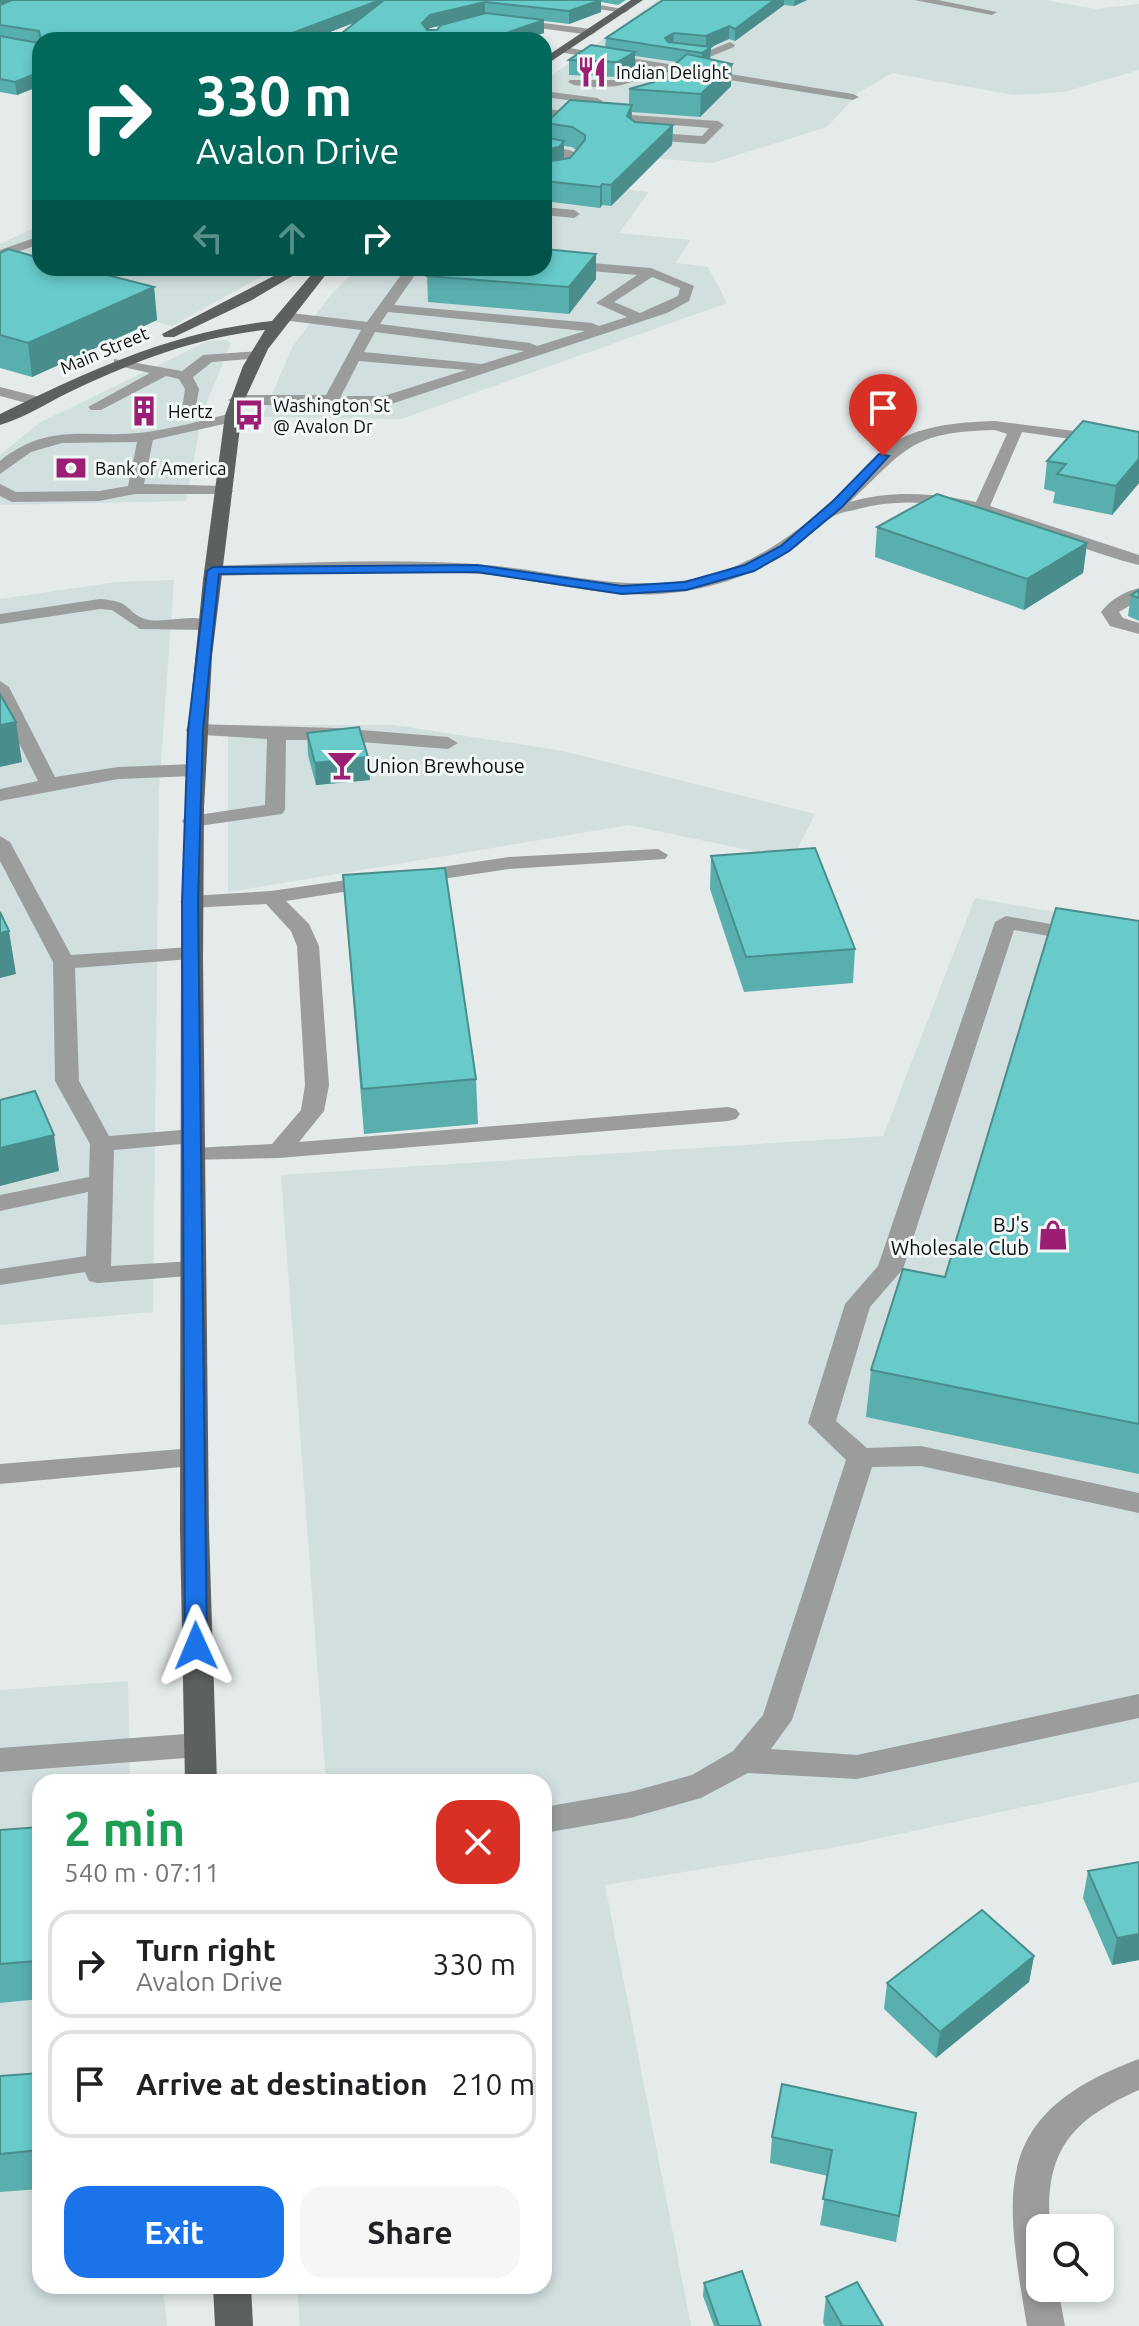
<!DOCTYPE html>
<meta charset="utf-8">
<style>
:root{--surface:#fff;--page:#f6f6f6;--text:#202124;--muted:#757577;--line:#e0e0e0;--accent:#1a73e8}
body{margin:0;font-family:Ubuntu,sans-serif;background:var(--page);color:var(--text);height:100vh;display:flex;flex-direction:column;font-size:30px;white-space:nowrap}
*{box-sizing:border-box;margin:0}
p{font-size:26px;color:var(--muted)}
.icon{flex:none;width:44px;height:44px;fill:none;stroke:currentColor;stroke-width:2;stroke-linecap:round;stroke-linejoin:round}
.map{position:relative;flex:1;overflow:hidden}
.details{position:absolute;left:32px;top:1774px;width:520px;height:520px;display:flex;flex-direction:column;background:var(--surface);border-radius:24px;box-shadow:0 4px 12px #0003}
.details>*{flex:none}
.hud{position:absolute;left:32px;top:32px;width:520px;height:244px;border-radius:24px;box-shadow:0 4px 12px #0003;background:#00695c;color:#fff;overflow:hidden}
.fabs{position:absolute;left:1026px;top:2214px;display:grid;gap:16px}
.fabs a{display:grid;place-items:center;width:88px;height:88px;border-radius:16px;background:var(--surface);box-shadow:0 4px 12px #0003;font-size:40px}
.pin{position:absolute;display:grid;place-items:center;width:68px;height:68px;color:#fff;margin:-82px -34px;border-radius:50% 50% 50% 0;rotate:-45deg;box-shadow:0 0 8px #0007}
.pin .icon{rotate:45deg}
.me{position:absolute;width:88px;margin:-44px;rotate:359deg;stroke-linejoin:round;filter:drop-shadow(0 0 6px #0008)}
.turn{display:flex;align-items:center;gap:28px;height:168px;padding:0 32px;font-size:36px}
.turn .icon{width:104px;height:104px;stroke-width:2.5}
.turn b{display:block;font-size:56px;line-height:68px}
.lanes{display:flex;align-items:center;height:76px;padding:0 32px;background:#0003;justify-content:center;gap:40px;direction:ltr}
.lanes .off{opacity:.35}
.round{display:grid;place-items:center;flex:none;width:84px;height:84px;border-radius:24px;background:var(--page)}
.headline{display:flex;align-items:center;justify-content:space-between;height:136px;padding:0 32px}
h1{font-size:48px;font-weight:700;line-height:60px;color:#1e9e55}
.primary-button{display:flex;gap:16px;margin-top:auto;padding:16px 32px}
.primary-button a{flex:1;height:92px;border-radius:24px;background:var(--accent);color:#fff;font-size:32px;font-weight:700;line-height:92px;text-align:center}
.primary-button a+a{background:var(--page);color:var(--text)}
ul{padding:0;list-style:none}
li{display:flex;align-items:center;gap:24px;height:108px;margin:0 16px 12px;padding:0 16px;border:4px solid var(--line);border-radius:24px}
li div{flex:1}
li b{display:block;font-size:30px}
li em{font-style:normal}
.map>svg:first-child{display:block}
.built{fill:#d1dfde}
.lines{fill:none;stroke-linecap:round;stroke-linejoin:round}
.minor{fill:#9b9d9d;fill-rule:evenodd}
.major{fill:#5c6060;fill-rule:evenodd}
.wall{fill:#59afae;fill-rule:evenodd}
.shaded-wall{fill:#498e8d}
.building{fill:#68cbca;stroke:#498e8d;stroke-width:2}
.route{fill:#1a73e8;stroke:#114b97;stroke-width:2}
.labels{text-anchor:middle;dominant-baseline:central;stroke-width:6;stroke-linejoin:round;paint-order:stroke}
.far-poi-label{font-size:18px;fill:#0c0d0d;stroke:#f2f7f7;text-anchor:start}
.far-street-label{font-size:18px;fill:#0c0d0d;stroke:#f2f7f7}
.poi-label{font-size:20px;fill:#0c0d0d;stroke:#f2f7f7;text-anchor:start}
</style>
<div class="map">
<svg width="1139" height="2326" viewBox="0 0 1139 2326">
<rect width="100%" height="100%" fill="#e5eaea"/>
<g class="built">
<polygon points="658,0 1045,0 1096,9 1139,4 1139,70 1063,92 1014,95 892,73 858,93 827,127 712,163 623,156 596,187 649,192 619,233 690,240 676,263 708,267 727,303 401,419 262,417 293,346 330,296 357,268 544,268 544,81"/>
<polygon points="40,225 40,268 277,268 172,326 0,280 0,244"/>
<polygon points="225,340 231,343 202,414 186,501 0,505 0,455 39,423 208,341"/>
<polygon points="174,580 159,790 153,1312 0,1325 0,599 117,582"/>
<polygon points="228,725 394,725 558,750 815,814 792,859 629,825 228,892"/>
<polygon points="975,898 1139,927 1139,1782 853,1844 605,1885 691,2326 300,2326 297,2286 544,2286 544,1782 326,1782 281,1175 883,1136"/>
<polygon points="128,1681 130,1782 40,1782 40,2286 163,2286 167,2326 0,2326 0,1690"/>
</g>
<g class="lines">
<g class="minor">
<polygon points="540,0 570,0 629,10 624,13"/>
<polygon points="914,0 938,0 997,12 992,15"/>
<polygon points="512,19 591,29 596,32 591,35 508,24 508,20"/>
<polygon points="730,42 735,45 734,47 707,58 676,53 681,50 706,52"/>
<path d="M 563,47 L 853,94 L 859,97 L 853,100 L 655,68 C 631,89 604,89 574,85 L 568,82 L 570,80 L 616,80 L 644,66 L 559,52 L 558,50 Z"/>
<polygon points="544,91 597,98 603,101 597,104 544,97"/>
<path d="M 544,109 L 718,121 L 724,125 L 705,144 L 636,139 L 630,135 L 636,122 L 544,115 ZM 648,123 L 709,128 L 702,136 L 643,132 Z"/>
<polygon points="544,146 570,150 583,158 569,176 544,181 544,173 561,170 570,159 544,154"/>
<polygon points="544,207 574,210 580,214 574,218 544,215"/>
<polygon points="40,236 40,244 0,258 0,250"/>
<path d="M 544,259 L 651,268 L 694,286 L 689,301 L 667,313 L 385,406 L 236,405 L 228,400 L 236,395 L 326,395 L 361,330 L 283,320 L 276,316 L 283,312 L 367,322 L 406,268 L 420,268 L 394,305 L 592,323 L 599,326 L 627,317 L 596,303 L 637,275 L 544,267 ZM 652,277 L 680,288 L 678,296 L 640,313 L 614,302 ZM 388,312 L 585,331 L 537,346 L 530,343 L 380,324 ZM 375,332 L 524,351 L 482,364 L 364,352 ZM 359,361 L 466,370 L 384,396 L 341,396 Z"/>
<polygon points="259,351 264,352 264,358 212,362 193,377 199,389 195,412 190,414 182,409 185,389 179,379 166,376 101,410 91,410 88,407 150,373 114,365 114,359 182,371 203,355"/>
<polygon points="0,387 43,398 46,401 38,406 0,396"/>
<path d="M 232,413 L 237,415 L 237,421 L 153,440 L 144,484 L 225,486 L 233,491 L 231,494 L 135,494 L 99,501 L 12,502 L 0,496 L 0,484 L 16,492 L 99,491 L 128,486 L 137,442 L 62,443 L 31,452 L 0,474 L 0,461 C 51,420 90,440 147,432 C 176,428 204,420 232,413 Z"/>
<path d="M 995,421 L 1139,439 L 1139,449 L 1022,432 L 990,506 L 1139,555 L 1139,565 C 1047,542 955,483 858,509 C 851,511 841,512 834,516 C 819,524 806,540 792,550 C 754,576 705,591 661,594 C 600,598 540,579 480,574 C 391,567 302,574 213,576 L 204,571 L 213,566 C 300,563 387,558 475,564 C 554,569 630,597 710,575 C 766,559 809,523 851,483 C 867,468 880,449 900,439 C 930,424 964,422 995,421 ZM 995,430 L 1007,434 L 976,502 C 933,493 892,490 850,502 C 907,448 911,432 995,430 Z"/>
<path d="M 1139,588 L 1139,600 L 1119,612 L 1123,618 L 1139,623 L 1139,634 L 1110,626 L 1101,612 C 1111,599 1124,592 1139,588 Z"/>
<path d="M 100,599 C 133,601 125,612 145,619 C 165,625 198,610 214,625 L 205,630 L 140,629 L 112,610 L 100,609 L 0,624 L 0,614 Z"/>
<polygon points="0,681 9,687 55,777 118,767 194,764 204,770 194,776 118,779 0,801 0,789 38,781 0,705"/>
<polygon points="195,724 336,728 448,737 458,743 448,749 336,740 286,740 285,810 282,814 192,827 185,825 182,821 185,817 265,805 267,739 188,734 186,730 188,726"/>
<polygon points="0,836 10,842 71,955 191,947 202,953 191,959 75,968 79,1081 109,1136 193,1129 201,1131 205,1136 201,1141 193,1143 114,1150 111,1266 193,1261 202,1263 206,1269 202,1275 98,1283 89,1281 85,1272 0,1285 0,1269 86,1256 88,1192 0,1211 0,1195 89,1177 90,1144 55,1081 53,962 0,861"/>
<polygon points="658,849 668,855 665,859 509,869 415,883 405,877 415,871 509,857"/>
<polygon points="374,876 384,882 381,886 286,901 309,924 319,946 329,1085 324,1111 299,1142 728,1107 736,1109 740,1114 736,1119 728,1121 279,1158 185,1160 181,1155 185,1150 193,1148 272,1144 301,1110 305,1085 297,946 291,931 266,904 190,908 180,902 190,896 271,891"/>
<polygon points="1006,916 1139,940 1139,952 1014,930 903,1269 870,1307 836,1421 867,1448 921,1446 1139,1493 1139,1513 921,1466 872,1467 792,1720 771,1749 857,1755 1139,1694 1139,1718 857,1779 748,1773 701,1798 630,1818 544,1833 544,1807 630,1792 692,1775 733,1751 763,1715 846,1460 808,1423 845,1304 878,1266 995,922"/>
<polygon points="193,1448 203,1451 207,1458 203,1465 0,1484 0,1464"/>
<polygon points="199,1733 210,1736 214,1745 210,1754 199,1757 0,1772 0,1748"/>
<path d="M 1139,2059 L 1139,2090 C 1071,2120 1044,2151 1050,2228 L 1040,2228 L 1040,2288 L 1058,2288 L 1065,2326 L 1027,2326 C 1004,2190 990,2114 1139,2059 Z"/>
</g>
<g class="major">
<polygon points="631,0 643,0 544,66 544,58"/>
<polygon points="289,268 306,268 252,300 174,337 164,337 162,334"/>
<path d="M 317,268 L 331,268 L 268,349 L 243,403 L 212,656 L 204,808 L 203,959 L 209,1531 L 217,1782 L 185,1782 L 180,1531 L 181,959 L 188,732 L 203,580 L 225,415 L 243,366 L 265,330 C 199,337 138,360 78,388 C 53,399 27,417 0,425 L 0,414 C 88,371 173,331 272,321 Z"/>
<polygon points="213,2286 251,2286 253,2326 215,2326"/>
</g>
</g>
<g class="wall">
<path d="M 0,0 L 626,0 L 618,5 L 601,2 L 601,12 L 569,24 L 544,21 L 544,33 L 523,40 L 333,40 L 356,22 L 309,40 L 40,40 L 40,86 L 17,95 L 0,92 ZM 440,26 L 437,30 L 428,30 L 430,28 Z"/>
<path d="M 663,0 L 807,0 L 794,6 L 784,5 L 735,41 L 729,39 L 711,47 L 710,59 L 731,86 L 700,117 L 632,112 L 632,119 L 635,122 L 673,125 L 672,145 L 611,206 L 602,205 L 600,208 L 544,201 L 544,137 L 546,137 L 546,123 L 629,105 L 629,89 L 654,82 L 677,62 L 635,56 L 635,68 L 617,77 L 569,75 L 569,60 L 605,47 L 606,38 ZM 564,146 L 572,147 L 576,150 L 570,158 L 564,159 Z"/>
<polygon points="0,253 154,287 157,320 32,377 0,368"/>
<polygon points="427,276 596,279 569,314 428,302"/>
<polygon points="1139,432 1139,483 1112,515 1053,503 1055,492 1044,489 1047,461"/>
<polygon points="877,527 1087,543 1083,573 1024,610 875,557"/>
<polygon points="1139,590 1139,621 1128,616 1131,595"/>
<polygon points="307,733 370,780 316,785 308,755"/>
<polygon points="711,856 855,949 853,983 744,992 710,889"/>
<polygon points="343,875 476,1079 478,1124 364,1134"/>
<polygon points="1139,921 1139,1474 866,1417 871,1370 945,1277"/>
<polygon points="40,1827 40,1999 0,2003 0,1830"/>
<polygon points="1139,1862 1139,1960 1112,1965 1083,1898 1088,1871"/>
<polygon points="1034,1956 1029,1982 936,2058 884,2009 887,1983"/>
<polygon points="40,2073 40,2189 0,2192 0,2076"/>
<polygon points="916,2113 896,2242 820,2225 828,2176 770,2163 772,2137"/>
<polygon points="704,2283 761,2326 714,2326 703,2296"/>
<polygon points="826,2297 883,2326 825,2326 823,2323"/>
</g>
<g class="shaded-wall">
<polygon points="0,0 15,0 0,7"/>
<polygon points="380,0 387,0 387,10 309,40 274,40"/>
<polygon points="601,0 601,12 569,24 569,11"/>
<polygon points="774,0 784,0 784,5 735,41 735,29"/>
<polygon points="795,0 807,0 794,6"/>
<polygon points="485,2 485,14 430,28 422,35 422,23 430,15"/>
<polygon points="544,20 544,33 523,40 486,40"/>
<polygon points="729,26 729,39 706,49 706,36"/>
<polygon points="674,33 673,46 670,48 665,38"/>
<polygon points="711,47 710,60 702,66 702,53"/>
<polygon points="635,52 635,68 617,77 617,62"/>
<polygon points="732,64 731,86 700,117 701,94"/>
<polygon points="40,72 40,86 17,95 15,82"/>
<polygon points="632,105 631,125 627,116"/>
<polygon points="673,125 672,145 611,206 611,185"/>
<polygon points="564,141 564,161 544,171 544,150"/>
<polygon points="602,184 602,205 600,208 600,187"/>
<polygon points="596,254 596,279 569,314 569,287"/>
<polygon points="154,287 157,320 32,377 28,343"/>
<polygon points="1139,459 1139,483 1112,515 1116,486"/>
<polygon points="1087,543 1083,573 1024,610 1027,579"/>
<polygon points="16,722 22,762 0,767 0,725"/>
<polygon points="368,757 370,780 316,785 315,763"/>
<polygon points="9,931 16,974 0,978 0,933"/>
<polygon points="54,1135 59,1171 0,1186 0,1148"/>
<polygon points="40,1922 40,1973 37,1961"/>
<polygon points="1139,1934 1139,1960 1112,1965 1117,1938"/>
<polygon points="1034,1956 1029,1982 936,2058 940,2032"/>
</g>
<g class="building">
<polygon points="12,0 380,0 274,40 41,40 39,31 0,25 0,5"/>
<polygon points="384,0 601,0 569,11 485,2 430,15 422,23 427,30 437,30 441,25 486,13 544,20 486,40 333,40"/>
<polygon points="663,0 774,0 735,29 729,26 706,36 674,33 665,38 668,42 711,47 702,53 606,38"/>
<polygon points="0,36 38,43 40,41 40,72 15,82 0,79"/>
<polygon points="591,45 635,52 617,62 569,60"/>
<polygon points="687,54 732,64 701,94 629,89 654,82"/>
<polygon points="570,100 632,105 627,116 635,122 673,125 611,185 602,184 600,187 544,181 544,162 570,158 585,140 585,135 572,127 546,123"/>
<polygon points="544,137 564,141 559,147 544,150"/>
<polygon points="8,249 40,258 40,268 80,268 154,287 28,343 0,335 0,253"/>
<polygon points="544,249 596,254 569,287 427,276 434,268 544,268"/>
<polygon points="1083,421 1139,432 1139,459 1116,486 1057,474 1066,464 1047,461"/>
<polygon points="937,494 1087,543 1027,579 877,527"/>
<polygon points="1139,590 1139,598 1131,595"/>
<polygon points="0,694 16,722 0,725"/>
<polygon points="359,727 368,757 315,763 307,733"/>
<polygon points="815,848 855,949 746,957 711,856"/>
<polygon points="445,868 476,1079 362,1089 343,875"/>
<polygon points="1056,908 1139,921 1139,1424 871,1370 903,1269 945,1277"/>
<polygon points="0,912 9,931 0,933"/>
<polygon points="35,1091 54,1135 0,1148 0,1100"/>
<polygon points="40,1827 40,1922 37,1961 0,1964 0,1830"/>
<polygon points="1139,1862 1139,1934 1117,1938 1088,1871"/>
<polygon points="982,1910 1034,1956 940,2032 887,1983"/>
<polygon points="40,2073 40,2150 0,2154 0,2076"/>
<polygon points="782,2084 916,2113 899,2216 823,2199 832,2150 772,2137"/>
<polygon points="742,2271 761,2326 719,2326 704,2283"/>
<polygon points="857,2282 883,2326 841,2326 842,2325 826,2297"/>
</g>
<polygon class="route" points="879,454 889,456 842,507 789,551 754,571 686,590 622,594 477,572 219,574 203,730 198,902 207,1646 204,1652 196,1655 188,1652 185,1646 182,902 188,730 207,571 213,567 477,565 622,586 685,582 745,565 781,546 833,501"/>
<defs>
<g id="restaurant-bare" transform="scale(2.4)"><path d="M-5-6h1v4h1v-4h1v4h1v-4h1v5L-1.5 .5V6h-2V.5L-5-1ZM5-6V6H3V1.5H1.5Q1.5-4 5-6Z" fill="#9b1e74" stroke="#f2f7f7" stroke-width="2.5" paint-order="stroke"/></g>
<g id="building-bare" transform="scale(2.4)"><path d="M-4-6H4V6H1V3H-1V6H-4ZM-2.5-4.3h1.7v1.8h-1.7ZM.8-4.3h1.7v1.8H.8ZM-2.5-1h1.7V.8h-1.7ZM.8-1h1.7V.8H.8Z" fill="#9b1e74" stroke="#f2f7f7" stroke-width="2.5" paint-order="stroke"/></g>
<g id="bus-bare" transform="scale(2.4)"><path d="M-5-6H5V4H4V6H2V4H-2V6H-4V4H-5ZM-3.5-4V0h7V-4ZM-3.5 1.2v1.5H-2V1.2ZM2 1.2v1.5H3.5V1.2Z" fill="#9b1e74" stroke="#f2f7f7" stroke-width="2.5" paint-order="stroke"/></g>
<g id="bank-bare" transform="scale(2.4)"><path d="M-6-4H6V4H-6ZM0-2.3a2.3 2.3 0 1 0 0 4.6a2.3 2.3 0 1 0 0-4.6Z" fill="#9b1e74" stroke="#f2f7f7" stroke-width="2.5" paint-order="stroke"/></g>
<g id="bar-bare" transform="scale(2.4)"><path d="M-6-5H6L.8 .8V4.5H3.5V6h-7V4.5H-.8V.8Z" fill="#9b1e74" stroke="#f2f7f7" stroke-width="2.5" paint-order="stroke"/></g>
<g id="shop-bare" transform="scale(2.4)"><path d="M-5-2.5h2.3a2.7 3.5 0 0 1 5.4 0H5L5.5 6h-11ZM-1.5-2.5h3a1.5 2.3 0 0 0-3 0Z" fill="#9b1e74" stroke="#f2f7f7" stroke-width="2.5" paint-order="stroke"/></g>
</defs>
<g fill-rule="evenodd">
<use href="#restaurant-bare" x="592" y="72"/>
<use href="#building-bare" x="144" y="411"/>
<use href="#bus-bare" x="249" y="415"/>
<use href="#bank-bare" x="71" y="468"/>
<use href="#bar-bare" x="342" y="765"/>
<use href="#shop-bare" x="1053" y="1235"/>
</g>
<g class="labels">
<g class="far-poi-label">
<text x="616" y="72">Indian Delight</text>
<text x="273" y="405">Washington St<tspan x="273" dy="21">@ Avalon Dr</tspan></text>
<text x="168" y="411">Hertz</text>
<text x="95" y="468">Bank of America</text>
</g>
<g class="far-street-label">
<text transform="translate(104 350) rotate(-23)">Main Street</text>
</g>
<g class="poi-label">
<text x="366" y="765">Union Brewhouse</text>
<text x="1029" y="1224" text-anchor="end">BJ's<tspan x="1029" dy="23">Wholesale Club</tspan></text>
</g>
</g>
</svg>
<div class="fabs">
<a><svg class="icon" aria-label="search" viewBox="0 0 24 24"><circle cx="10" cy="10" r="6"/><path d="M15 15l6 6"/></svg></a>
</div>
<div class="pin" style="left:883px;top:456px;background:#d93025"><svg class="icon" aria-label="arrive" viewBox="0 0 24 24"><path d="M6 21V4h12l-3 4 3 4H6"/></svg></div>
<svg class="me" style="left:196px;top:1646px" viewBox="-20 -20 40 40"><path d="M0-17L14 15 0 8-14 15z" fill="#1a73e8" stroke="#fff" stroke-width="4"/></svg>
<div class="hud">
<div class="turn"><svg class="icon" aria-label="right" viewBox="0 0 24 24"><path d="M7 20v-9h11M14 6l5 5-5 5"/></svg><div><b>330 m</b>Avalon Drive</div></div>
<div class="lanes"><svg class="icon off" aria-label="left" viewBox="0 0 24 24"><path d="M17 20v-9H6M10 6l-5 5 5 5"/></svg><svg class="icon off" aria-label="ahead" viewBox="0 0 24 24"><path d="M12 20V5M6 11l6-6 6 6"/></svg><svg class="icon" aria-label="right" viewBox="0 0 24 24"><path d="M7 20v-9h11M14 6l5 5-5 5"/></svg></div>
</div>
<section class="details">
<div class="headline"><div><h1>2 min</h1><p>540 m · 07:11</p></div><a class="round" style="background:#d93025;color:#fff"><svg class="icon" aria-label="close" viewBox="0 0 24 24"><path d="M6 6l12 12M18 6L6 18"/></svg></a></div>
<ul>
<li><svg class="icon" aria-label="right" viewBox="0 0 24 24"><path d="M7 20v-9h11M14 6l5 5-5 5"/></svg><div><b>Turn right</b><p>Avalon Drive</p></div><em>330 m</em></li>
<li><svg class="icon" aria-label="arrive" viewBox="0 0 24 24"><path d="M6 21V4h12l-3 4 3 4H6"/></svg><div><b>Arrive at destination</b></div><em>210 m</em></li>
</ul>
<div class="primary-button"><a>Exit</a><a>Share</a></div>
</section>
</div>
